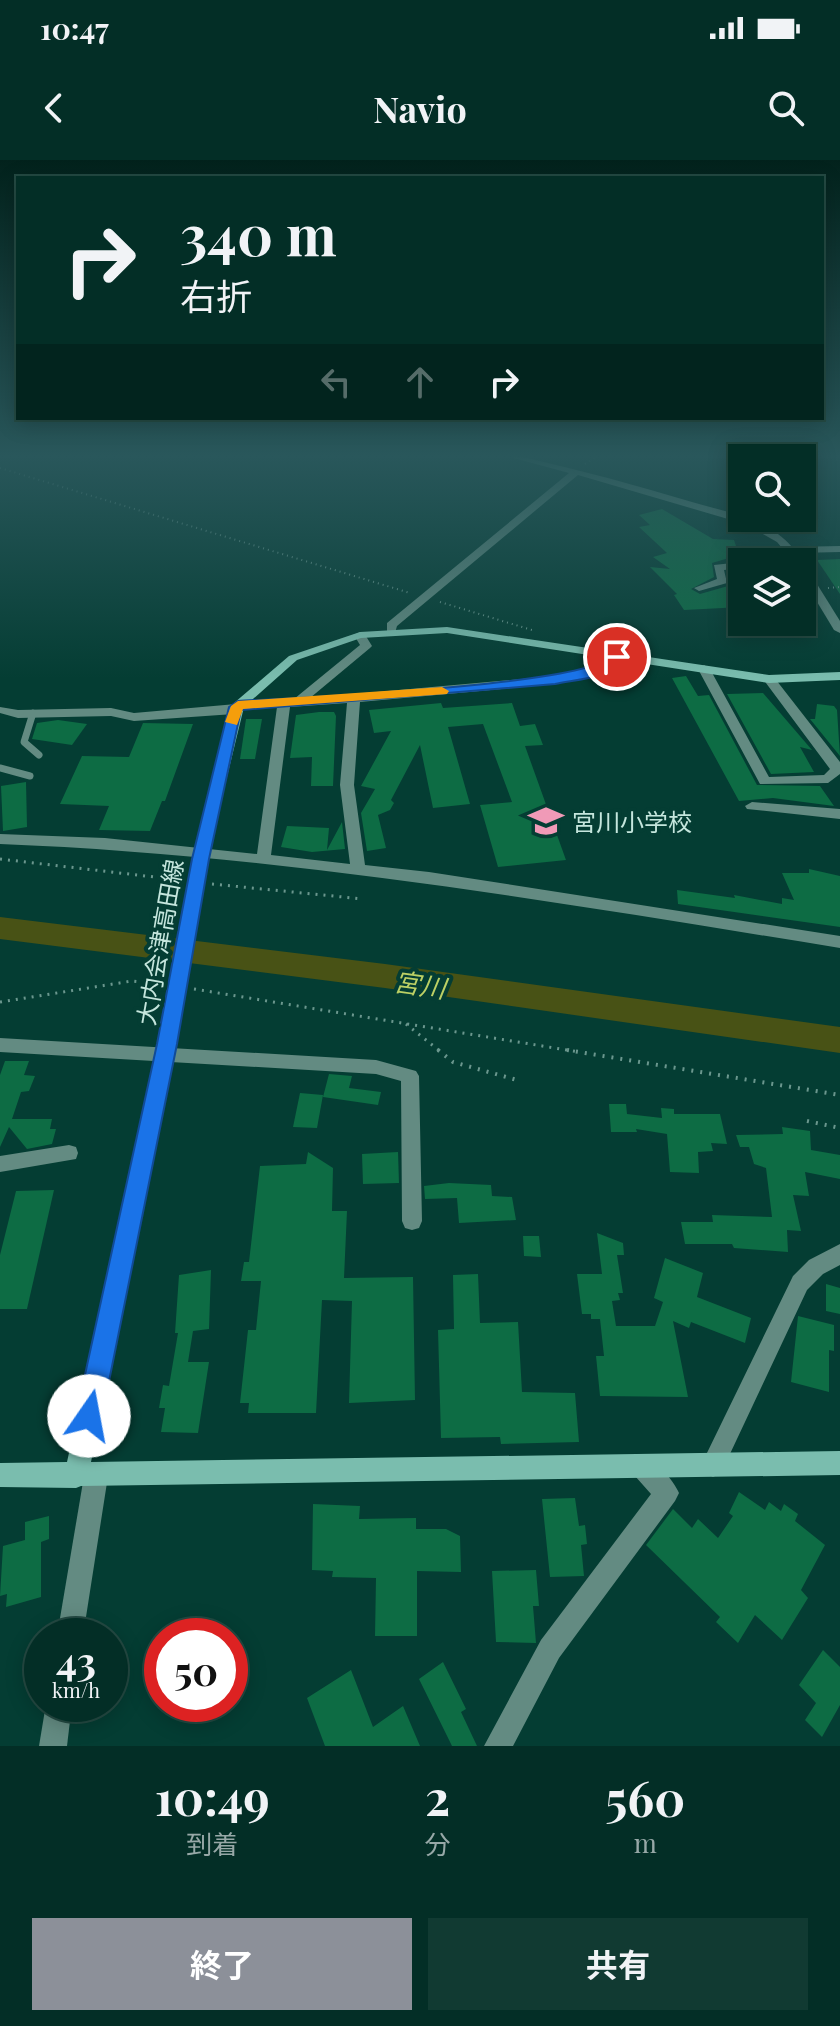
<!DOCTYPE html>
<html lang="ja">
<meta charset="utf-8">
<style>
:root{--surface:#032e26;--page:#113a32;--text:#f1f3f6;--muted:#97a8a7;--line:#244a43;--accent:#8c9099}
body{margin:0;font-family:"Playfair Display","Noto Sans JP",serif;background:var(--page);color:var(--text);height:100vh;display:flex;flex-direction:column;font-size:30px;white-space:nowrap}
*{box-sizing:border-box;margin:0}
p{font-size:26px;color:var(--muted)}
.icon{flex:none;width:44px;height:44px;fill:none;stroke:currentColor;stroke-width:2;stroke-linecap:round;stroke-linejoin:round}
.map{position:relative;height:1586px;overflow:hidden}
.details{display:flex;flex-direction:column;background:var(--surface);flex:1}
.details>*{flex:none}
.hud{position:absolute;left:16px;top:16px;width:808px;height:244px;border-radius:0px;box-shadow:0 4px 20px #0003,0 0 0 2px var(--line);background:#032e26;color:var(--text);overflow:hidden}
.controls{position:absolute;left:728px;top:284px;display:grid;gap:16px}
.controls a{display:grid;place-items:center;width:88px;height:88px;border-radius:0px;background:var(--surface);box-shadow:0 4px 20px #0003,0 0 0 2px var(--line);font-size:40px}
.speed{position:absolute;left:24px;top:1458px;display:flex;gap:16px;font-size:40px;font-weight:700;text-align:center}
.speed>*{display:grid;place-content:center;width:104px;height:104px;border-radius:50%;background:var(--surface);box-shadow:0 4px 20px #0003,0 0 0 2px var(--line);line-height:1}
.speed small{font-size:20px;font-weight:400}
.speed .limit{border:12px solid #d22;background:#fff;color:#111}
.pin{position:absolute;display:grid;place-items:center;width:68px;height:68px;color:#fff;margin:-34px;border:4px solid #fff;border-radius:50%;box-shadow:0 2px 8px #0007}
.me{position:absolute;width:88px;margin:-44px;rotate:12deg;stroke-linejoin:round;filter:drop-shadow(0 0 6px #0008)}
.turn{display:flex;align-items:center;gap:28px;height:168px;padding:0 32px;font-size:36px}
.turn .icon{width:104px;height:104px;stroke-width:2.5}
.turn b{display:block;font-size:56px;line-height:68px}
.lanes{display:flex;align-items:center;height:76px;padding:0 32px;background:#0003;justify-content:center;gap:40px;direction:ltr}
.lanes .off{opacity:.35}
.eta{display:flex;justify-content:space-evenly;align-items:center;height:136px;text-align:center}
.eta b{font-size:48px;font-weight:700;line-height:56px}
.cta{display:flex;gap:16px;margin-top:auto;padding:16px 32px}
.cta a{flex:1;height:92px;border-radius:0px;background:var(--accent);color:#fff;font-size:32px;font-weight:700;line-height:92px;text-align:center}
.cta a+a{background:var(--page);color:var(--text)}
.status{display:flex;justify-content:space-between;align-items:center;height:56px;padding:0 40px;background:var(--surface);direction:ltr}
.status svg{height:22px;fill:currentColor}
header{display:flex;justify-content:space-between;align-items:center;height:104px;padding:0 32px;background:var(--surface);font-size:36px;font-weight:700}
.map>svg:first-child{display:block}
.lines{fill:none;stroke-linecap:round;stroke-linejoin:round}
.river{fill:#485215;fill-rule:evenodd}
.building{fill:#0d6c44}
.path-far2{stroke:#6b978e;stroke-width:2;stroke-dasharray:1 4;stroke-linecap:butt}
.path-far1{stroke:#6b978e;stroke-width:3;stroke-dasharray:2 6;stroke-linecap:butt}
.path{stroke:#6b978e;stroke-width:4;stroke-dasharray:2 7;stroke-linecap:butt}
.lane{stroke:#638b82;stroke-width:7}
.street{fill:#638b82;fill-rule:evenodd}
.secondary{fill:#7abdae;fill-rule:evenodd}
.secondary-bridge{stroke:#7abdae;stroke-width:16}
.route{fill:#1a73e8;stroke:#114b97;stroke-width:2}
.slow{fill:#f59e0b}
.labels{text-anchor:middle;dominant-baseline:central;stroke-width:8;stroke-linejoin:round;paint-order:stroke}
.poi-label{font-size:24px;fill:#c5e6dd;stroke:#043d33;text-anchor:start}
.street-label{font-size:24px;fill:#c5e6dd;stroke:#043d33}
.water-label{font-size:26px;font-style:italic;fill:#bcd065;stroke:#043d33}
</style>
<div class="status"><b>10:47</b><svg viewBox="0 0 49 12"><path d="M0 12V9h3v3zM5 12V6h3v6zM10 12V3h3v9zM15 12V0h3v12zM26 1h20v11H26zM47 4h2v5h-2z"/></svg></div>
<header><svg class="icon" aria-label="back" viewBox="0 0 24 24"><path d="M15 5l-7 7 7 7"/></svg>Navio<svg class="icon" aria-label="search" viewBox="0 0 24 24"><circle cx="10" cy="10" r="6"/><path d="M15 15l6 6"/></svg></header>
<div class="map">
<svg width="840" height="1586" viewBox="0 0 840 1586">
<rect width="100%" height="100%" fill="#043d33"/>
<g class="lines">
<polygon class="river" points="0,757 385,804 840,867 840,893 385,828 0,779"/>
</g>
<g class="building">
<polygon points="662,349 713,379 734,380 739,395 712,403 714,417 691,429 700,434 728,426 728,413 740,411 742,447 684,450 674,435 677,434 650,407 670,409 653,397 667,393 639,367 650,365 639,355"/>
<polygon points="840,399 840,434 817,400"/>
<polygon points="686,516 698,536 709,535 757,625 820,626 834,646 773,638 739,641 672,518"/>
<polygon points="763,533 812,590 800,587 814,612 771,614 727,534"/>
<polygon points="441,543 443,548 512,543 520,566 535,564 543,585 525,586 566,700 498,707 480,645 512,642 483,564 448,567 470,644 433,648 420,585 391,640 394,643 390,650 378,655 386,688 367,691 361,653 375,629 361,626 391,571 374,573 369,550"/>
<polygon points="817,544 834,546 837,550 840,596 810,559 815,559"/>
<polygon points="319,552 334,552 336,556 333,626 311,626 312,597 290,598 296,555"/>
<polygon points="246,559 262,559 255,599 240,599"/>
<polygon points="58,560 87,564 72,585 32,579 37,563"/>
<polygon points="143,563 193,564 165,641 162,641 150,671 99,670 109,646 60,644 82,596 129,597"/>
<polygon points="26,622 27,667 3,671 1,626"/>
<polygon points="342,662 345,689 312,692 281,687 287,666 329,668 327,690"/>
<polygon points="809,709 840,716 840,767 678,744 677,730 735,738 734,735 782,744 782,738 794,740 782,713 809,713"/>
<polygon points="5,901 29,901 24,915 35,916 29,931 21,932 12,959 52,959 50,969 56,969 52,984 27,989 9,967 0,987 0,915"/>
<polygon points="329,914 352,916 349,928 381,932 378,945 323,937"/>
<polygon points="300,933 323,935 317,968 293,967"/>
<polygon points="609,944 626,944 627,954 662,958 661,948 674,949 674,954 720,954 727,984 711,983 713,991 698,992 699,1013 670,1012 667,974 636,969 637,972 611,972"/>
<polygon points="782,967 810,971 811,990 840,995 840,1019 805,1012 809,1036 793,1035 801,1071 787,1070 788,1092 734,1088 732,1084 685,1084 681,1062 713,1062 712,1055 772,1057 766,1008 754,1004 749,987 740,987 736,975 783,974"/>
<polygon points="308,992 333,1008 332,1051 347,1051 344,1118 413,1117 415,1240 349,1243 352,1141 322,1140 316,1253 248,1253 249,1243 240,1243 248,1170 256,1170 261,1121 241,1121 244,1102 249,1102 260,1006 306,1004"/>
<polygon points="398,992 399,1023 363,1024 362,994"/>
<polygon points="449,1023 491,1025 492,1036 512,1037 516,1060 459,1063 457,1038 425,1039 424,1026"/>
<polygon points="54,1030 27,1149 0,1149 0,1095 16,1031"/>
<polygon points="597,1073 623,1083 624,1095 617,1095 623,1133 618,1133 620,1140 612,1141 616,1166 655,1166 663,1142 654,1138 665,1098 703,1113 697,1137 751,1158 745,1183 691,1162 689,1168 673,1161 688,1237 600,1236 596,1196 604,1196 600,1159 591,1159 591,1154 582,1154 577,1114 602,1114"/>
<polygon points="523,1076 539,1076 541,1097 524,1096"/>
<polygon points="211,1110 209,1169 193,1171 188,1202 209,1202 198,1273 161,1272 165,1248 159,1248 163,1225 169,1226 178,1173 175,1173 179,1115"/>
<polygon points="478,1114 480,1163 518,1162 522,1232 575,1233 579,1282 501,1284 500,1277 441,1278 438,1170 454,1169 453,1115"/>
<polygon points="826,1124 840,1128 840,1154 826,1151"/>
<polygon points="798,1156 834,1165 834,1191 829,1190 829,1232 791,1222"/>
<polygon points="739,1332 765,1350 769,1342 781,1351 784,1344 798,1354 795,1361 825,1385 801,1430 808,1438 782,1480 755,1455 738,1483 716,1462 720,1457 646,1385 673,1349 692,1368 698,1359 718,1378 733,1356 729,1353"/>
<polygon points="575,1338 579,1366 585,1365 587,1384 581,1385 584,1416 550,1417 542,1339"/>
<polygon points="313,1344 360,1346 359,1359 416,1358 416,1369 446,1369 460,1376 461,1412 417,1411 417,1476 375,1476 376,1418 332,1417 333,1411 312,1410"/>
<polygon points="49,1356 49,1379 41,1382 41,1437 6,1447 7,1434 0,1436 3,1386 25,1380 25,1362"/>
<polygon points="536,1410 539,1446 533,1446 536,1483 496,1482 492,1411"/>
<polygon points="823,1490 840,1507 840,1545 822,1577 805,1560 816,1543 799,1525"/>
<polygon points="443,1502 466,1549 461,1552 477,1586 452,1586 419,1519"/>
<polygon points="351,1510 373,1567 403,1546 420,1586 325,1586 307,1538"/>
</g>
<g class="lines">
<g class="path-far2">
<polyline points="585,304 595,297"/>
<polyline points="0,308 410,433"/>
<polyline points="828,428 840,427"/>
<polyline points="440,442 532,470"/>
</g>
<g class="path-far1">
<polyline points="0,699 180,720"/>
<polyline points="212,724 363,739"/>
<polyline points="194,829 579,892"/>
<polyline points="0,842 132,821 162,824"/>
<polyline points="406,864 441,892"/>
</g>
<g class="path">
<polyline points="438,890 453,902 517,920"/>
<polyline points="567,890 840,935"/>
<polyline points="807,961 840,968"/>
</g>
<g class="lane">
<polyline points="33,553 24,582 39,595"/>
<polyline points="0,608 30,616"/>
</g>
<g class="street">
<path d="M 510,297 L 523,297 C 580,310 636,325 692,342 C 726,352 769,359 792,387 L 840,386 L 840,392 L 797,393 L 804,402 L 802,404 L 802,402 L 756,402 L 788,395 L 777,382 L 745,364 L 578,315 L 397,466 L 395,473 L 387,473 L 387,463 L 569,313 Z"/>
<polygon points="742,402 742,408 724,410 727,423 699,431 694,428 717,419 714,405"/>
<polygon points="802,405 807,408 840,461 840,473 834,470 802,417"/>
<path d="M 360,472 L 364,473 L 372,486 L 370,488 L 310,538 L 555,516 L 595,508 L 608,502 L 613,495 L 623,497 L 617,507 L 603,514 L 555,524 L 360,542 L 354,625 L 365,705 L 429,712 L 840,776 L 840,788 C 561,743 283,695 0,684 L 0,674 L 105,678 L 257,694 L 277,547 L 240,550 L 234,554 L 134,561 L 111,556 L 18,558 L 0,553 L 0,547 L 18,550 L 111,548 L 134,553 L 294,539 L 360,485 L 354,475 ZM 347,543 L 340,625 L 350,704 L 271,695 L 290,547 Z"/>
<polygon points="704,505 710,509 769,617 824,615 830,609 763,519 769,515 773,516 840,602 840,614 828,623 760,624 698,509"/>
<polygon points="752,642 840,649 840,659 747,649 745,646"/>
<polygon points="0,878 376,900 416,911 419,916 422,1061 419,1068 412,1070 405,1068 402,1061 401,921 376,914 0,892"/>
<polygon points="69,985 76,987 78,993 76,999 0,1012 0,996"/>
<polygon points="840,1084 840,1105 823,1114 807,1130 721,1313 713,1317 705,1313 701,1305 705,1297 793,1116 809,1100"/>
<path d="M 643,1296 C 657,1302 673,1319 679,1333 L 675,1341 L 559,1498 L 513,1586 L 484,1586 L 541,1480 L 651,1334 L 635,1316 L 631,1308 L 635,1300 Z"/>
<polygon points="96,1304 104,1308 108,1316 83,1476 57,1476 84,1316 88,1308"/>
<polygon points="46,1544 72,1544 67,1586 39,1586"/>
</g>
<g class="secondary">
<polygon points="447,467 769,515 840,512 840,520 769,523 447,473 361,478 297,500 244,547 207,699 205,703 195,703 193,699 234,543 289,496 360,472"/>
<polygon points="167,877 173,879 176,884 91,1302 840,1291 840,1315 81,1326 76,1328 0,1327 0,1303 67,1302 158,884 161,879"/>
</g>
<polyline class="secondary-bridge" points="167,884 200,699"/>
</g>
<linearGradient id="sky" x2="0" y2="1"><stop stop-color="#02221c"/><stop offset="0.57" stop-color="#29575b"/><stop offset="1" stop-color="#29575b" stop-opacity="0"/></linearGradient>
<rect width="840" height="519" fill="url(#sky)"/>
<path class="route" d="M 612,495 L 623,497 C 611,519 578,519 555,524 L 241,550 L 209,699 L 177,884 L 102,1256 L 98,1265 L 89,1269 L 80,1265 L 76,1256 L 157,884 L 192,699 L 229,547 L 238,541 C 291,538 592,526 612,495 Z"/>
<polygon class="slow" points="442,527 449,531 447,534 243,549 237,565 225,562 231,546 238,541"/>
<defs>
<g id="school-bare" transform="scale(2.76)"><path d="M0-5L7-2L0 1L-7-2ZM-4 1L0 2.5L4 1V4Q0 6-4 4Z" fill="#f09ab7" stroke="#043d33" stroke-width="2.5" paint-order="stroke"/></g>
</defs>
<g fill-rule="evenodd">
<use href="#school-bare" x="546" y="661"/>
</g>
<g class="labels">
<g class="poi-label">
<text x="572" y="661">宮川小学校</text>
</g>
<g class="street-label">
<text transform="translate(159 782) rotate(-80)">大内会津高田線</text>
</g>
<g class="water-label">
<text transform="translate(420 824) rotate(8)">宮川</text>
</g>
</g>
</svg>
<div class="controls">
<a><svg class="icon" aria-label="search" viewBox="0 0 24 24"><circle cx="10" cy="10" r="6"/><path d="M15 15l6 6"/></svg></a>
<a><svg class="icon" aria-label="layers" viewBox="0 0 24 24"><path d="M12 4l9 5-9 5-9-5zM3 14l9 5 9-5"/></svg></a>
</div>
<div class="speed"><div>43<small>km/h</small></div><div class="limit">50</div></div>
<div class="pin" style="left:617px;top:497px;background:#d93025"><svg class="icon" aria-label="arrive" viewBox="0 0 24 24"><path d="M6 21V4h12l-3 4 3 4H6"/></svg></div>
<svg class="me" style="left:89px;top:1256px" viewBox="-20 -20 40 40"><circle r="19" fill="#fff"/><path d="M0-13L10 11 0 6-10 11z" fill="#1a73e8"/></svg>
<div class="hud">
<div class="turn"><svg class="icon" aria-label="right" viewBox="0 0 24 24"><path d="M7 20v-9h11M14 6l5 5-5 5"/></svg><div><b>340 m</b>右折</div></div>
<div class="lanes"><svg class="icon off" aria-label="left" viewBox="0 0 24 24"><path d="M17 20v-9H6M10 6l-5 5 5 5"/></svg><svg class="icon off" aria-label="ahead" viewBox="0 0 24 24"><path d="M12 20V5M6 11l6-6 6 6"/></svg><svg class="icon" aria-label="right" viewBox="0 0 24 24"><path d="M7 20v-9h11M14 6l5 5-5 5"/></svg></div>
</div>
</div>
<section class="details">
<div class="eta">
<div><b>10:49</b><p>到着</p></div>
<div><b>2</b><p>分</p></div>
<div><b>560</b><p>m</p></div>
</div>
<div class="cta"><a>終了</a><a>共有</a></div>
</section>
